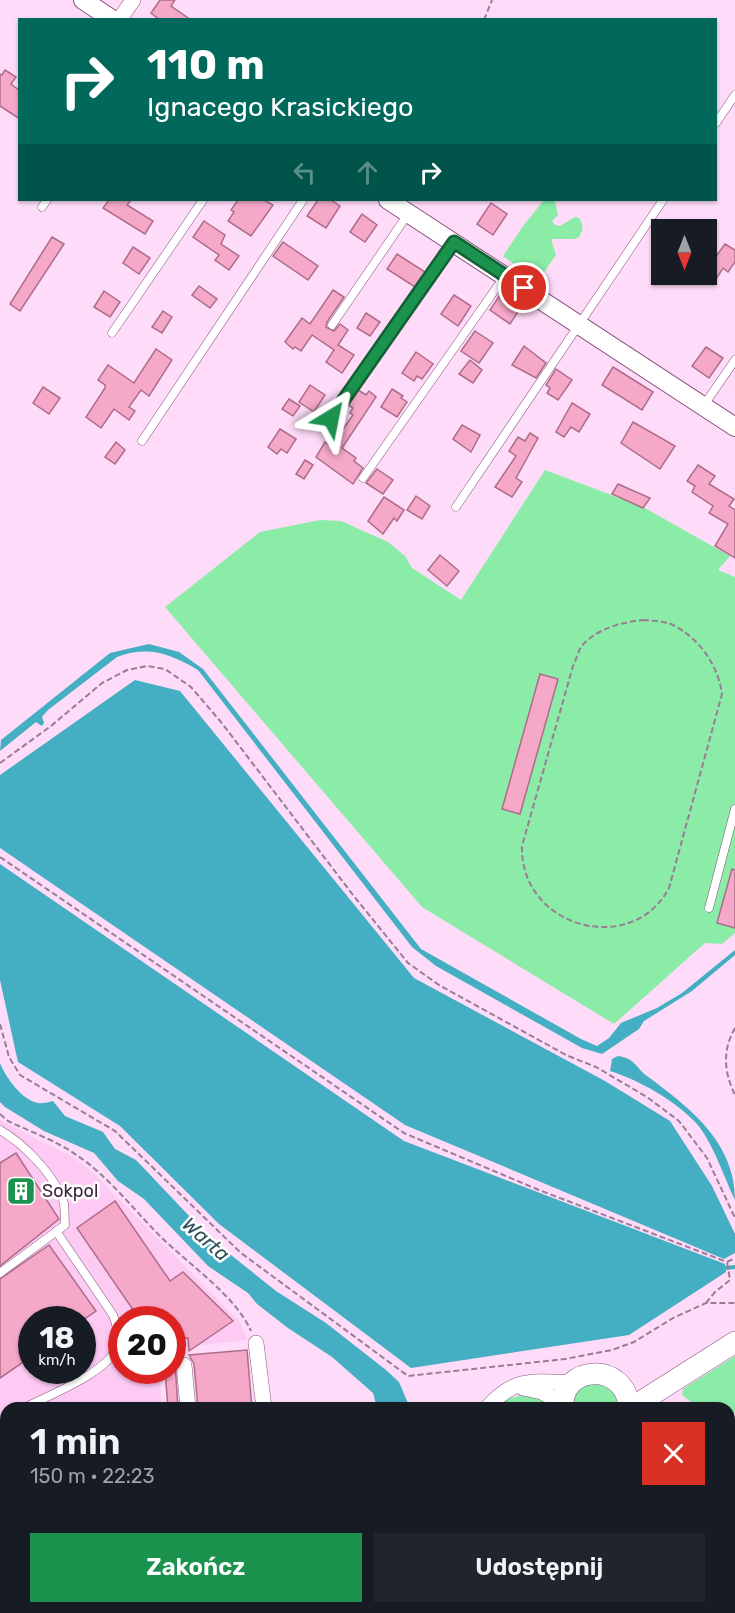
<!DOCTYPE html>
<html lang="pl">
<meta charset="utf-8">
<style>
:root{--surface:#171b24;--page:#20242c;--text:#f1f3f6;--muted:#9ea1a6;--accent:#1b934f}
body{margin:0;font-family:Rubik,sans-serif;background:var(--page);color:var(--text);height:100vh;display:flex;flex-direction:column;font-size:22px;white-space:nowrap}
*{box-sizing:border-box;margin:0}
p{font-size:20px;color:var(--muted)}
.icon{flex:none;width:33px;height:33px;fill:none;stroke:currentColor;stroke-width:2;stroke-linecap:round;stroke-linejoin:round}
.map{position:relative;flex:1;overflow:hidden}
.drawer{position:absolute;left:0px;top:1402px;width:735px;height:212px;display:flex;flex-direction:column;background:var(--surface);border-radius:18px 18px 0 0;box-shadow:0 2px 4px #0004}
.drawer>*{flex:none}
.banner{position:absolute;left:18px;top:18px;width:699px;height:183px;border-radius:0px;box-shadow:0 2px 4px #0004;background:#00695c;color:#fff;overflow:hidden}
.needle{width:39px;rotate:180deg}
.controls{position:absolute;left:651px;top:219px;display:grid;gap:12px}
.controls a{display:grid;place-items:center;width:66px;height:66px;border-radius:0px;background:var(--surface);box-shadow:0 2px 4px #0004;font-size:30px}
.speed{position:absolute;left:18px;top:1306px;display:flex;gap:12px;font-size:30px;font-weight:700;text-align:center}
.speed>*{display:grid;place-content:center;width:78px;height:78px;border-radius:50%;background:var(--surface);box-shadow:0 2px 4px #0004;line-height:1}
.speed small{font-size:15px;font-weight:400}
.speed .limit{border:9px solid #d22;background:#fff;color:#111}
.pin{position:absolute;display:grid;place-items:center;width:51px;height:51px;color:#fff;margin:-26px;border:3px solid #fff;border-radius:50%;box-shadow:0 2px 6px #0007}
.me{position:absolute;width:66px;margin:-33px;rotate:35deg;stroke-linejoin:round;filter:drop-shadow(0 0 4px #0008)}
.turn{display:flex;align-items:center;gap:21px;height:126px;padding:0 30px;font-size:27px}
.turn .icon{width:78px;height:78px;stroke-width:2.5}
.turn b{display:block;font-size:42px;line-height:51px}
.lanes{display:flex;align-items:center;height:57px;padding:0 30px;background:#0003;justify-content:center;gap:30px;direction:ltr}
.lanes .off{opacity:.35}
.round{display:grid;place-items:center;flex:none;width:63px;height:63px;border-radius:0px;background:var(--page)}
.overview{display:flex;align-items:center;justify-content:space-between;height:102px;padding:0 30px}
h1{font-size:36px;font-weight:600;line-height:45px}
.cta{display:flex;gap:12px;margin-top:auto;padding:12px 30px}
.cta a{flex:1;height:69px;border-radius:0px;background:var(--accent);color:#fff;font-size:24px;font-weight:600;line-height:69px;text-align:center}
.cta a+a{background:var(--page);color:var(--text)}
.map>svg:first-child{display:block}
.built{fill:#fdcaf4;fill-rule:evenodd}
.green{fill:#8aeca7}
.water{fill:#44aec2}
.lines{fill:none;stroke-linecap:round;stroke-linejoin:round}
.stream{stroke:#44aec2;stroke-width:4}
.building{fill:#f5a8c8;stroke:#ad6d89;stroke-width:1.5}
.service-casing{stroke:#87557f;stroke-width:9}
.minor-casing{stroke:#87557f;stroke-width:16}
.tertiary-casing{stroke:#87557f;stroke-width:20}
.secondary-casing{stroke:#87557f;stroke-width:22}
.path{stroke:#997d94;stroke-width:2;stroke-dasharray:6 3;stroke-linecap:butt}
.service{stroke:#fff;stroke-width:8}
.minor{stroke:#fff;stroke-width:15}
.tertiary{stroke:#fff;stroke-width:18}
.secondary{stroke:#fff;stroke-width:21}
.route-casing{stroke:#126033;stroke-width:15}
.route{stroke:#1b934f;stroke-width:10}
.labels{text-anchor:middle;dominant-baseline:central;stroke-width:5;stroke-linejoin:round;paint-order:stroke}
.poi-label{font-size:18px;fill:#3e283b;stroke:#fff;text-anchor:start}
.water-label{font-size:20px;font-style:italic;fill:#2f4f56;stroke:#fff}
</style>
<div class="map">
<svg width="735" height="1613" viewBox="0 0 735 1613">
<rect width="100%" height="100%" fill="#fedbf8"/>
<g class="built">
<path d="M 0,1120 L 73,1157 L 93,1173 L 240,1322 L 247,1340 L 173,1348 L 172,1320 L 122,1320 L 122,1371 L 159,1371 L 162,1408 L 6,1408 L 6,1478 L 0,1480 ZM 32,1320 L 82,1320 L 82,1371 L 32,1371 Z"/>
<polygon points="430,1608 499,1608 504,1613 431,1613"/>
</g>
<g class="green">
<path d="M 544,200 L 555,201 L 558,215 L 552,221 L 555,225 L 560,226 L 575,217 L 579,218 C 584,225 583,230 579,237 L 575,239 L 551,239 L 556,255 L 538,281 L 503,256 L 523,226 Z"/>
<polygon points="545,470 643,507 730,556 718,570 735,577 735,933 722,944 705,943 614,1024 422,907 165,607 260,532 320,520 341,521 388,542 405,556 412,568 461,600"/>
<polygon points="735,1356 735,1413 729,1421 729,1408 699,1408 682,1395 683,1389"/>
<polygon points="594,1382 613,1389 620,1408 571,1408 578,1389"/>
<path d="M 533,1395 L 552,1406 L 553,1408 L 494,1408 C 506,1398 516,1395 533,1395 Z"/>
<polygon points="128,1608 383,1608 383,1613 131,1613"/>
</g>
<g class="water">
<path d="M 149,644 L 179,652 L 203,669 L 421,949 L 581,1039 L 597,1046 L 609,1038 L 621,1023 L 657,1008 L 682,993 L 735,950 L 735,955 L 692,991 L 644,1021 L 639,1029 L 602,1054 L 582,1048 L 436,966 L 412,947 L 198,670 C 171,654 148,645 117,657 L 48,710 L 42,717 L 44,723 L 42,726 L 36,722 L 0,751 L 1,740 L 110,653 Z"/>
<polygon points="135,680 180,691 414,978 605,1081 670,1121 712,1186 735,1234 735,1253 724,1259 405,1125 0,848 0,775"/>
<polygon points="0,864 404,1141 725,1264 726,1272 629,1335 411,1368 219,1224 120,1126 18,1062 0,980"/>
<path d="M 618,1056 C 636,1059 634,1066 647,1076 C 690,1108 735,1142 735,1200 C 724,1177 713,1143 697,1124 C 676,1101 639,1080 610,1071 L 612,1059 Z"/>
<path d="M 0,1063 C 6,1078 22,1100 38,1103 C 42,1104 49,1102 53,1101 L 65,1116 L 103,1132 L 115,1149 L 136,1160 L 211,1239 L 276,1291 L 326,1323 L 386,1370 L 399,1382 L 410,1408 L 377,1408 L 373,1393 L 332,1357 L 288,1328 L 257,1304 L 248,1293 L 208,1266 L 144,1199 L 118,1181 L 94,1153 L 44,1131 L 5,1107 L 0,1102 Z"/>
</g>
<g class="lines">
<polyline class="stream" points="726,1268 735,1267"/>
</g>
<g class="building">
<polygon points="160,0 175,0 171,6 191,20 160,20 151,13"/>
<polygon points="5,70 16,77 11,84 20,91 20,119 0,106 0,74 2,75"/>
<polygon points="109,200 131,200 127,205 153,221 145,234 103,208"/>
<polygon points="238,200 264,200 273,205 251,236 228,221 234,212 231,210"/>
<polygon points="318,200 331,200 340,206 326,228 307,216"/>
<polygon points="491,203 507,214 493,235 477,224"/>
<polygon points="362,214 377,225 365,242 350,232"/>
<polygon points="204,221 225,235 221,244 239,256 229,270 215,260 219,255 193,237"/>
<polygon points="52,237 64,244 20,311 10,304"/>
<polygon points="283,242 318,266 308,280 273,256"/>
<polygon points="725,244 735,250 735,262 728,272 723,268 713,284 702,277 706,274 706,270"/>
<polygon points="133,247 150,258 139,274 123,263"/>
<polygon points="397,254 425,272 415,287 387,269"/>
<polygon points="199,286 217,299 210,308 192,295"/>
<polygon points="333,290 344,297 327,322 326,327 334,331 340,324 348,330 338,345 354,355 342,373 326,362 334,350 312,335 301,351 295,347 293,349 285,342 302,318 310,324"/>
<polygon points="104,291 120,302 110,317 94,307"/>
<polygon points="454,295 471,306 458,326 441,314"/>
<polygon points="500,295 520,309 510,324 490,310"/>
<polygon points="163,311 172,317 162,333 152,327"/>
<polygon points="366,313 380,322 370,336 357,328"/>
<polygon points="475,331 493,343 479,363 461,351"/>
<polygon points="524,346 546,363 536,378 512,365"/>
<polygon points="706,347 723,358 709,378 692,366"/>
<polygon points="156,349 172,360 149,396 141,390 129,407 135,411 129,420 114,409 101,428 86,417 105,388 105,385 98,380 108,365 134,383"/>
<polygon points="416,352 433,364 422,379 417,376 414,381 402,373"/>
<polygon points="470,360 482,370 473,383 459,374"/>
<polygon points="613,367 653,392 642,410 602,385"/>
<polygon points="556,369 572,380 558,400 547,393 550,388 546,385"/>
<polygon points="310,385 325,395 314,412 299,402"/>
<polygon points="43,387 60,398 49,414 33,403"/>
<polygon points="392,389 403,396 401,398 407,402 397,417 381,407"/>
<polygon points="358,390 366,395 369,391 376,397 342,448 356,458 354,461 363,468 353,484 316,457 325,442 331,446 353,415 350,413 353,408 348,405"/>
<polygon points="289,399 300,406 293,416 282,409"/>
<polygon points="572,403 590,414 579,432 571,427 564,437 556,432"/>
<polygon points="633,422 675,446 660,469 621,443"/>
<polygon points="462,425 480,435 471,452 453,439"/>
<polygon points="280,429 296,439 287,453 281,449 277,454 268,447"/>
<polygon points="530,433 538,438 516,478 522,482 512,497 495,487 516,456 509,451 518,437 525,441"/>
<polygon points="116,442 125,450 115,464 105,457"/>
<polygon points="305,460 313,465 304,479 296,474"/>
<polygon points="698,465 715,476 709,484 734,499 729,506 735,510 735,558 715,546 728,524 709,513 713,506 692,492 695,486 687,481"/>
<polygon points="377,469 393,480 383,494 366,483"/>
<polygon points="618,484 650,498 643,508 612,494"/>
<polygon points="416,496 430,506 422,519 407,510"/>
<polygon points="384,497 404,510 397,521 394,518 383,534 368,521"/>
<polygon points="440,555 459,571 447,586 428,570"/>
<polygon points="540,674 558,679 520,814 502,809"/>
<polygon points="732,869 735,870 735,928 717,923"/>
<polygon points="16,1153 59,1219 0,1266 0,1163"/>
<polygon points="115,1201 170,1281 183,1272 233,1321 189,1351 188,1338 172,1339 172,1320 140,1320 77,1228"/>
<polygon points="49,1245 96,1311 83,1320 32,1320 32,1356 0,1378 0,1279"/>
<polygon points="247,1350 252,1408 198,1408 194,1364 189,1355"/>
<polygon points="172,1363 175,1363 178,1408 168,1408 165,1371 172,1371"/>
</g>
<g class="lines">
<g class="service-casing">
<g id="service">
<polyline points="716,123 735,95"/>
<polyline points="42,207 47,200"/>
<polyline points="332,325 408,214"/>
<polyline points="112,333 203,200"/>
<polyline points="704,405 735,360"/>
<polyline points="331,418 453,244"/>
<polyline points="142,441 303,200"/>
<polyline points="363,478 504,277"/>
<polyline points="456,507 663,200"/>
<polyline points="709,908 735,809"/>
<path d="M 0,1130 C 24,1144 50,1171 62,1197 C 66,1204 64,1217 65,1225 L 0,1273"/>
<path d="M 24,1408 C 49,1395 107,1373 117,1347 C 121,1337 116,1324 113,1315 L 56,1231"/>
<polyline points="0,1421 6,1418"/>
<polyline points="729,1446 732,1443"/>
<polyline points="729,1498 735,1503"/>
<polyline points="120,1608 121,1613"/>
<polyline points="390,1608 391,1613"/>
<polyline points="538,1613 543,1608"/>
</g>
</g>
<g class="minor-casing">
<g id="minor">
<polyline points="119,20 133,0"/>
<polyline points="256,1343 264,1408"/>
<polyline points="184,1365 188,1408"/>
<polyline points="523,1388 542,1392 563,1403"/>
<path d="M 487,1408 C 514,1377 534,1381 572,1383"/>
<polyline points="0,1498 6,1496"/>
</g>
</g>
<g class="tertiary-casing">
<g id="tertiary">
<polyline points="83,0 113,20"/>
<polyline points="388,200 735,427"/>
</g>
</g>
<g class="secondary-casing">
<g id="secondary">
<path d="M 563,1408 C 560,1364 627,1361 629,1408"/>
<polyline points="631,1408 735,1342"/>
<polyline points="69,1613 78,1608"/>
</g>
</g>
<g class="path">
<polyline points="484,20 492,0"/>
<path d="M 643,620 C 652,621 663,621 671,624 C 698,637 718,664 722,694 L 669,888 C 632,958 520,928 522,846 L 573,666 C 576,660 578,652 581,647 C 595,629 622,622 643,620 Z"/>
<polyline points="0,763 51,726 102,683 127,670 147,666 165,669 191,687 221,722 353,895 408,963 439,985 566,1055 596,1067 647,1097 679,1121 707,1158 735,1218"/>
<polyline points="0,857 404,1133 539,1190 727,1262"/>
<polyline points="0,1024 9,1057 20,1075 115,1131 241,1253 408,1376 565,1359 612,1350 634,1342 673,1318 706,1303 735,1303"/>
<path d="M 735,1028 C 722,1051 724,1072 735,1095"/>
<path d="M 0,1114 L 8,1121 C 31,1132 57,1141 78,1156 C 109,1177 133,1209 160,1236 C 188,1264 235,1295 251,1331"/>
<polyline points="727,1262 735,1258"/>
<polyline points="706,1303 715,1292 730,1280 727,1262"/>
<polyline points="45,1613 53,1608"/>
</g>
<use href="#service" class="service"/>
<use href="#minor" class="minor"/>
<use href="#tertiary" class="tertiary"/>
<use href="#secondary" class="secondary"/>
</g>
<g class="lines">
<g class="route-casing">
<polyline id="route" points="331,418 454,242 524,288"/>
</g>
<use href="#route" class="route"/>
</g>
<defs>
<g id="building-square" transform="scale(1.5)"><rect x="-9" y="-9" width="18" height="18" rx="4" fill="#1b934f" stroke="#fff"/><path d="M-4-6H4V6H1V3H-1V6H-4ZM-2.5-4.3h1.7v1.8h-1.7ZM.8-4.3h1.7v1.8H.8ZM-2.5-1h1.7V.8h-1.7ZM.8-1h1.7V.8H.8Z" fill="#fff"/></g>
</defs>
<g fill-rule="evenodd">
<use href="#building-square" x="21" y="1191"/>
</g>
<g class="labels">
<g class="poi-label">
<text x="42" y="1191">Sokpol</text>
</g>
<g class="water-label">
<text transform="translate(206 1239) rotate(41)">Warta</text>
</g>
</g>
</svg>
<div class="controls">
<a><svg class="needle" viewBox="-14 -14 28 28"><path d="M0-13l5 13h-10z" fill="#e53935"/><path d="M0 13l5-13h-10z" fill="#9ea1a6"/></svg></a>
</div>
<div class="speed"><div>18<small>km/h</small></div><div class="limit">20</div></div>
<div class="pin" style="left:524px;top:288px;background:#d93025"><svg class="icon" aria-label="arrive" viewBox="0 0 24 24"><path d="M6 21V4h12l-3 4 3 4H6"/></svg></div>
<svg class="me" style="left:331px;top:418px" viewBox="-20 -20 40 40"><path d="M0-17L14 15 0 8-14 15z" fill="#1b934f" stroke="#fff" stroke-width="4"/></svg>
<div class="banner">
<div class="turn"><svg class="icon" aria-label="right" viewBox="0 0 24 24"><path d="M7 20v-9h11M14 6l5 5-5 5"/></svg><div><b>110 m</b>Ignacego Krasickiego</div></div>
<div class="lanes"><svg class="icon off" aria-label="left" viewBox="0 0 24 24"><path d="M17 20v-9H6M10 6l-5 5 5 5"/></svg><svg class="icon off" aria-label="ahead" viewBox="0 0 24 24"><path d="M12 20V5M6 11l6-6 6 6"/></svg><svg class="icon" aria-label="right" viewBox="0 0 24 24"><path d="M7 20v-9h11M14 6l5 5-5 5"/></svg></div>
</div>
<section class="drawer">
<div class="overview"><div><h1>1 min</h1><p>150 m · 22:23</p></div><a class="round" style="background:#d93025;color:#fff"><svg class="icon" aria-label="close" viewBox="0 0 24 24"><path d="M6 6l12 12M18 6L6 18"/></svg></a></div>
<div class="cta"><a>Zakończ</a><a>Udostępnij</a></div>
</section>
</div>
